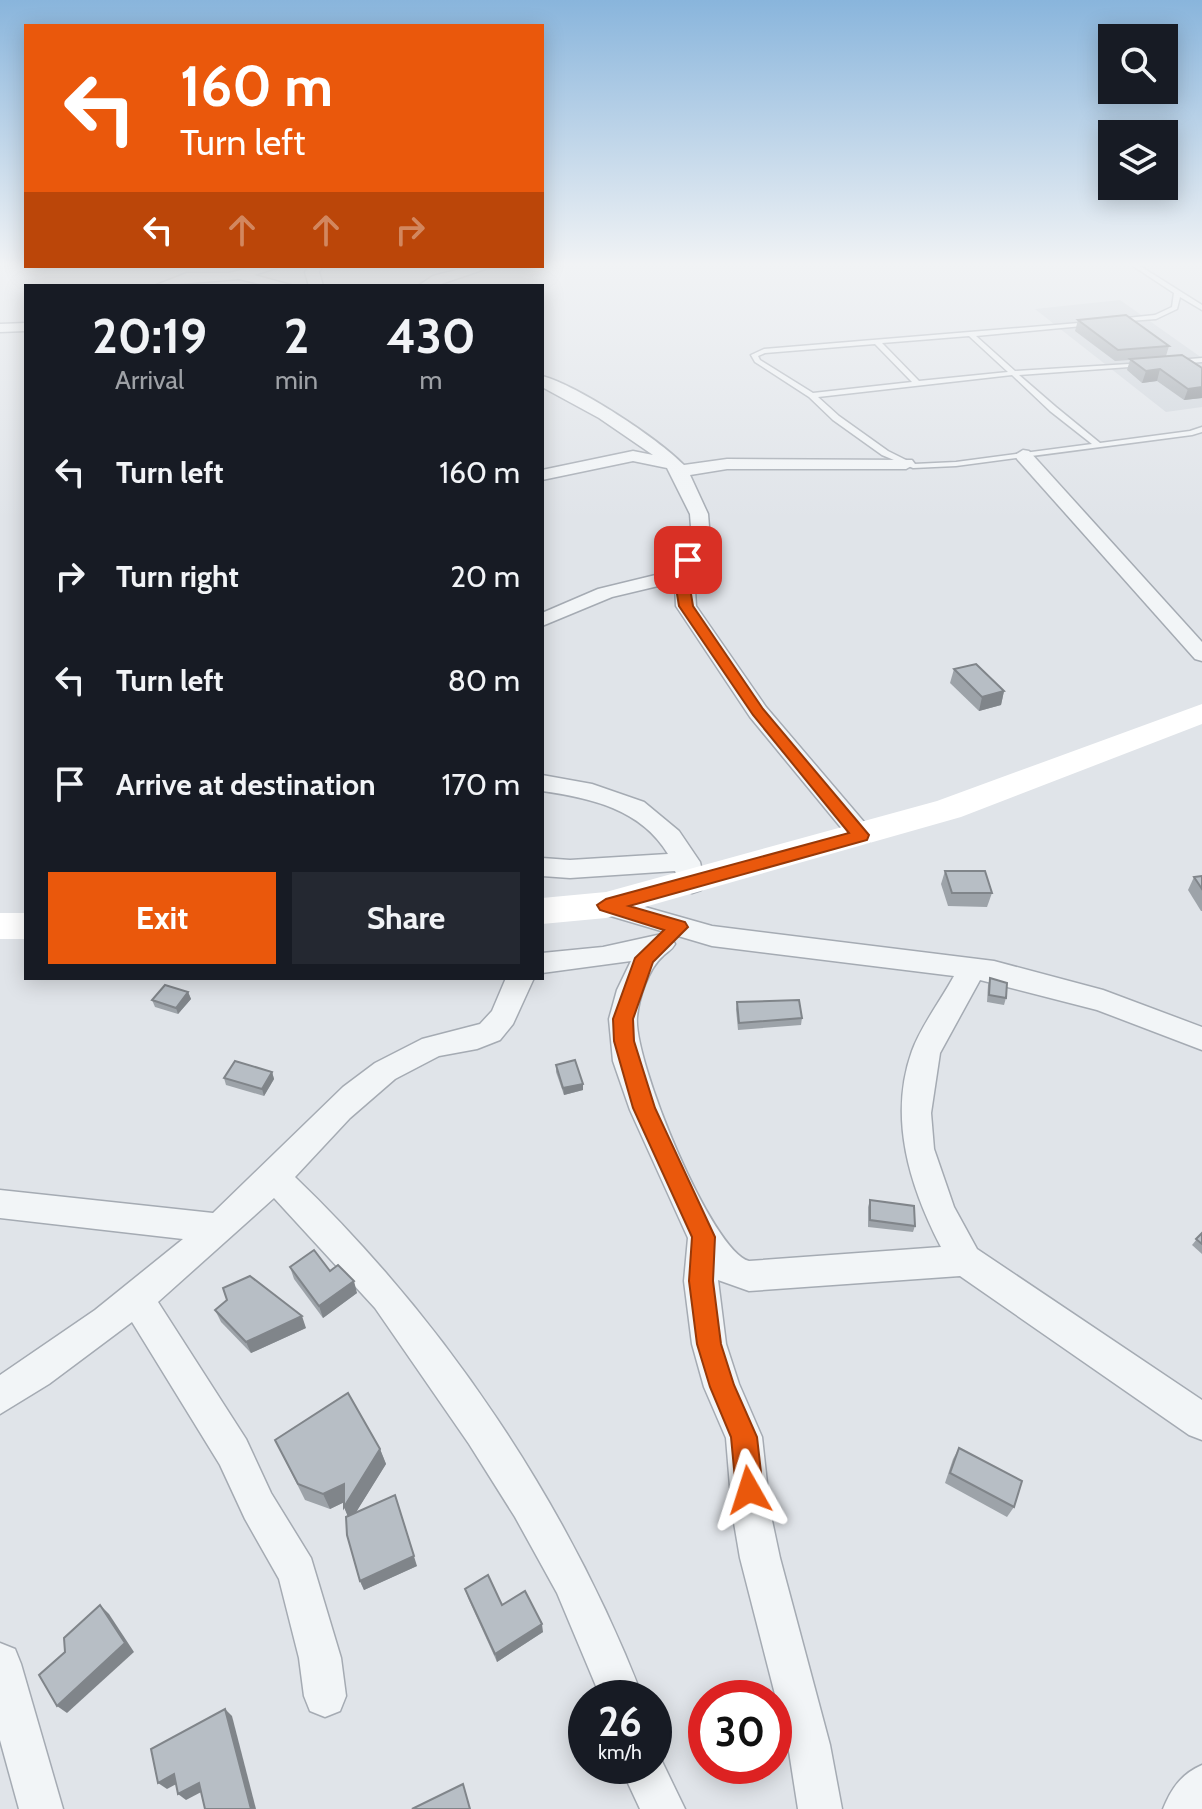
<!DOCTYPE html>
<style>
:root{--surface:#171b24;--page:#242831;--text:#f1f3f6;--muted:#9ea1a6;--accent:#ea580c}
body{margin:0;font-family:Cabin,sans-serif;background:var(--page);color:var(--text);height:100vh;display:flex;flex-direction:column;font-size:30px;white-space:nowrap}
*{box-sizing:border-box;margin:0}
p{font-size:26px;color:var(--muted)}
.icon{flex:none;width:44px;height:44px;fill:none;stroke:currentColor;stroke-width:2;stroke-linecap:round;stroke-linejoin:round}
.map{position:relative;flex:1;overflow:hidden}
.side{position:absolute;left:24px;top:284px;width:520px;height:696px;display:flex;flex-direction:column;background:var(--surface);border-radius:0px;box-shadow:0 4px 20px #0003}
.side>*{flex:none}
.banner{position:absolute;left:24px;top:24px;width:520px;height:244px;border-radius:0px;box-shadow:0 4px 20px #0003;background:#ea580c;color:#fff;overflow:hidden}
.controls{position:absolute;left:1098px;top:24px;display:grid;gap:16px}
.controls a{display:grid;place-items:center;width:80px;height:80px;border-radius:0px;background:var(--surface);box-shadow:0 4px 20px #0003;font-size:40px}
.speed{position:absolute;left:568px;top:1680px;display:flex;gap:16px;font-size:40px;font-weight:700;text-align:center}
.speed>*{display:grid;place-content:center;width:104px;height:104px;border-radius:50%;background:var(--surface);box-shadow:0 4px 20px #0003;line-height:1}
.speed small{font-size:20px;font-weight:400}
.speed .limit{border:12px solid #d22;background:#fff;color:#111}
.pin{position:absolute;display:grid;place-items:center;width:68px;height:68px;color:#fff;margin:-34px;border-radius:16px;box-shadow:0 4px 12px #0006}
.me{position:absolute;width:88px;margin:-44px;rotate:354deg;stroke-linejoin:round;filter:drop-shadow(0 0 6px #0008)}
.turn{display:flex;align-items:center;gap:28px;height:168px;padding:0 24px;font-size:36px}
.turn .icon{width:104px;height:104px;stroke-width:2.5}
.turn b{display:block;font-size:56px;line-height:68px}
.lanes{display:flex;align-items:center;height:76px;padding:0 24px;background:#0003;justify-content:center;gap:40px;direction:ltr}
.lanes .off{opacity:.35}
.eta{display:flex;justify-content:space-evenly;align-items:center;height:136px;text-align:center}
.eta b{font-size:48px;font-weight:700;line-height:56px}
.button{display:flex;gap:16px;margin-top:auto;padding:16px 24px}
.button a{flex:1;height:92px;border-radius:0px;background:var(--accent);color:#fff;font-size:32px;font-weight:700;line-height:92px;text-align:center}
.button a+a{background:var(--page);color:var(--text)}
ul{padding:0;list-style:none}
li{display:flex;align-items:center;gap:24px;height:104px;padding:0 24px}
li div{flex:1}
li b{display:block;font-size:30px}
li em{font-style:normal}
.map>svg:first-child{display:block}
.built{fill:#ced4db}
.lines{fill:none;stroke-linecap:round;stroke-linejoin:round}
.service-casing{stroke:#a5abb3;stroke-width:3}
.minor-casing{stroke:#a5abb3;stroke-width:3}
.service{fill:#f2f5f7;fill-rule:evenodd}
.minor{fill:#f2f5f7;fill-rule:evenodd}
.secondary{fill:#fff;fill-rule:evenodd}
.wall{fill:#9da3a9}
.shaded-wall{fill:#80858a}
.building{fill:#b7bec5;stroke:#80858a;stroke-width:2}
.route{fill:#ea580c;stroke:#983908;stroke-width:2}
</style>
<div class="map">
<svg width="1202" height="1809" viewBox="0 0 1202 1809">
<rect width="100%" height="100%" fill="#e0e4e9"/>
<polygon class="built" points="1120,300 1202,358 1202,407 1166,412 1035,309"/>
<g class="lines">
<g class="service-casing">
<g id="service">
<polygon points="1133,266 1140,266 1202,305 1202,310 1180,297 1177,309 1156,319 1115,322 1115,320 1117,319 1155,315 1172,307 1174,293"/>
<path d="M 1091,322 L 1093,323 L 1093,325 L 976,336 L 1015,371 L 1145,363 L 1146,364 L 1143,366 L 1019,375 L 1056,407 L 1100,443 L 1190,431 L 1202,427 L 1202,432 L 1192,435 L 956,466 L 913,468 L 882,455 L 833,420 L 809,397 L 755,362 L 751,355 L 764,349 ZM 969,336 L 1008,372 L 919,381 L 882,343 ZM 875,344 L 912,382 L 813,393 L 760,360 L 758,356 L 765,353 ZM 1012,375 L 1050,411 L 1092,444 L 956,462 L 914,464 L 888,451 L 839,416 L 818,397 Z"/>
<polygon points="1202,358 1202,362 1177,364 1174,362 1177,360"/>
</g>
</g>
<g class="minor-casing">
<g id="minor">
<polygon points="258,266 282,266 254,275 294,286 268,286 239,279 154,286 187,273 229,273"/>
<polygon points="309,266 323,266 319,272 323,286 309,286 305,272"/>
<polygon points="472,266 494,266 435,286 418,286 433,276"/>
<polygon points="26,323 26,331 0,332 0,324"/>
<path d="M 542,376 C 579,386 657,438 684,465 L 727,459 L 912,460 L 915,464 L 906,469 L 727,469 L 690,475 L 708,514 L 709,527 L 694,574 L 696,606 L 766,707 L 870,829 L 873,835 L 870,841 L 861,843 L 852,841 L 750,717 L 676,606 L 675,582 L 612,597 L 542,626 L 542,613 L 598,589 L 676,570 L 691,527 L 690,514 L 667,468 L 633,461 L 542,480 L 542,470 L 633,451 L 653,455 L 599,418 L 542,387 Z"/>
<polygon points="1023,450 1029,451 1202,642 1202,661 1195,659 1017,459 1015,455"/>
<path d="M 542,775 L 592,784 L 644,802 L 679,831 L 700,862 L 705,884 L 701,890 L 692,893 L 683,890 L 675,871 L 570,878 L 542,876 L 542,858 L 570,860 L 668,854 C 641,809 591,798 542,791 Z"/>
<path d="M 606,896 L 712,926 L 994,961 L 1103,990 L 1202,1027 L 1202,1050 L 1097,1010 L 980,980 L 940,1053 L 931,1113 L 934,1149 L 954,1207 L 977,1249 L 1202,1400 L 1202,1440 L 1189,1435 L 960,1276 L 749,1291 L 718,1280 L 726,1344 L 739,1384 L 762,1437 L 770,1511 L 780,1558 L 830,1745 L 842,1809 L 798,1809 L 788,1745 L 740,1558 L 732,1511 L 726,1438 L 704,1387 L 692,1344 L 684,1281 L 688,1238 L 630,1110 L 613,1061 L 609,1019 L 617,990 L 631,961 L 542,973 L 542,953 L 603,947 L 662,934 L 671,937 L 675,944 C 671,951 668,951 663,956 C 648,969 639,998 637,1017 C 633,1059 711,1251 749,1261 L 941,1247 C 910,1187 888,1118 912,1051 C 921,1026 941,1000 954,976 L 712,946 L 597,912 L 593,905 L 597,898 Z"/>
<path d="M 506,978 L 534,978 L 513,1024 L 500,1040 L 477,1049 L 439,1056 L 395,1079 L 350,1118 L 295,1177 C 445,1321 568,1504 643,1698 L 601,1698 L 557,1593 L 515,1517 L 469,1444 L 375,1308 L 274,1198 L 158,1302 L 246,1439 L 271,1493 L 311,1558 L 341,1658 L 346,1696 L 340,1711 L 325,1717 L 310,1711 L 304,1696 L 299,1658 L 279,1579 L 245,1519 L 220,1465 L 132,1322 L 49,1384 L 0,1414 L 0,1375 L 95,1310 L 183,1239 L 0,1218 L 0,1190 L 213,1213 L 343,1087 L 375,1063 L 422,1039 L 480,1024 L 492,1011 Z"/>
<polygon points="0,1643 15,1649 21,1664 63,1809 19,1809 0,1740"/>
<polygon points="654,1749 657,1751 685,1809 640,1809 620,1766 654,1766"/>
<path d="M 1202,1765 L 1202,1809 L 1163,1809 C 1171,1789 1181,1774 1202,1765 Z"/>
</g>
</g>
<use href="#service" class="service"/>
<use href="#minor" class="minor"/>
<g class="secondary">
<polygon points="1202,704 1202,724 961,817 606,918 542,924 542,898 606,892 937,801"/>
<rect x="0" y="913" width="26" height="26"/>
</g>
</g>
<g class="wall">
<polygon points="1078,320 1169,346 1166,356 1202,368 1202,398 1184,400 1157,381 1142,383 1127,370 1130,360 1115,361 1075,331"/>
<polygon points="954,669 1004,691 1001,705 979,711 950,683"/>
<polygon points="945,871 992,893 987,907 948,906 941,884"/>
<polygon points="1202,876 1202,911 1201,911 1188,890 1194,877"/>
<polygon points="990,978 1006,998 1004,1005 987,1002 988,985"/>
<polygon points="188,992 191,999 178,1014 155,1007 152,1000"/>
<polygon points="737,1002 802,1018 801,1025 738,1030 736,1009"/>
<polygon points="556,1065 583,1090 564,1095 556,1072"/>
<polygon points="272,1072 274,1079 264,1096 226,1085 224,1078"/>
<polygon points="870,1200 915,1226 913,1232 868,1227 868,1207"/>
<polygon points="1202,1233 1202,1254 1192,1245"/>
<polygon points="290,1267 330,1271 357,1293 323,1318 294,1279"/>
<polygon points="215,1310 306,1328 251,1353 221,1322"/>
<polygon points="275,1440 380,1449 386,1464 356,1512 417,1566 364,1590 360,1581 348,1516 344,1507 344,1502 330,1509 305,1500"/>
<polygon points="959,1448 1014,1507 1007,1517 945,1483 953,1459"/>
<polygon points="465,1589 502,1605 543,1632 497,1662 468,1598"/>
</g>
<g class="shaded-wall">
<polygon points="1160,369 1157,381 1142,383 1146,371"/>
<polygon points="1202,387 1202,398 1184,400 1188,389"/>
<polygon points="1004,691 1001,705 979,711 982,697"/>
<polygon points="188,992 191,999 178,1014 176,1008"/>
<polygon points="272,1072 274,1079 264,1096 262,1089"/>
<polygon points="583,1084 583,1090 564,1095 563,1088"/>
<polygon points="354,1281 357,1293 323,1318 319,1306"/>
<polygon points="302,1316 306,1328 251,1353 246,1342"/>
<polygon points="380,1449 386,1464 350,1522 344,1507 349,1500 330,1509 323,1494"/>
<polygon points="395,1495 417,1566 364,1590 360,1581"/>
<polygon points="100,1605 109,1614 134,1652 67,1713 57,1706"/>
<polygon points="542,1624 543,1632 497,1662 495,1654"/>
<polygon points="225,1709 232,1716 256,1809 251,1809"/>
<polygon points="174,1774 182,1781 167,1789 158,1783"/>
<polygon points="199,1783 207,1789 186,1800 178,1794"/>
</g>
<g class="building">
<polygon points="1126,315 1169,346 1118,350 1078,320"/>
<polygon points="1182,355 1202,368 1202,387 1188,389 1160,369 1146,371 1130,359"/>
<polygon points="976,664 1004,691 982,697 954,669"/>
<polygon points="945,871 985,871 992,893 952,893"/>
<polygon points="1202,876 1202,889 1194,877"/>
<polygon points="990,978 1007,983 1006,998 989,995"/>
<polygon points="165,985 188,992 176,1008 152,1000"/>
<polygon points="799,1000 802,1018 739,1023 737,1002"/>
<polygon points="575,1060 583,1084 563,1088 556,1065"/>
<polygon points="235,1061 272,1072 262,1089 224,1078"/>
<polygon points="870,1200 914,1206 915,1226 870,1220"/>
<polygon points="1202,1233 1202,1244 1196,1239"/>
<polygon points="314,1250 330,1271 338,1265 354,1281 319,1306 290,1267"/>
<polygon points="250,1276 302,1316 246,1342 215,1310 227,1300 223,1288"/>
<polygon points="348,1393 380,1449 344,1507 344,1484 323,1494 298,1484 275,1440"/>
<polygon points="959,1448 1022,1481 1014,1507 950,1473"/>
<polygon points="395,1495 414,1556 360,1581 347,1535 346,1517"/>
<polygon points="488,1575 502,1605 525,1591 542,1624 495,1654 465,1589"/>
<polygon points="100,1605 125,1643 57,1706 39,1675 65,1652 64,1638"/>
<polygon points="225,1709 251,1809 205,1809 199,1783 178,1794 174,1774 158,1783 151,1749"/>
<polygon points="463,1784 470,1809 412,1809"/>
</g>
<linearGradient id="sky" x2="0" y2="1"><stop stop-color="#89b5dc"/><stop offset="0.51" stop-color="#f1f3f5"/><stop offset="1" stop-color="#f1f3f5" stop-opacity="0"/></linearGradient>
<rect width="1202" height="519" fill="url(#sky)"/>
<polygon class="route" points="688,556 695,560 690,588 693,606 763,709 869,835 867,840 629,906 685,922 688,927 653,962 633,1019 634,1041 655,1108 715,1237 713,1281 721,1344 734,1385 757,1437 763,1490 759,1499 749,1503 740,1499 736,1490 731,1437 710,1387 697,1344 689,1281 692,1237 633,1108 614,1041 613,1019 635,958 664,930 600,910 597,905 606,899 849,833 753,715 679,606 676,588 682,560"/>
</svg>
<div class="controls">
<a><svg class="icon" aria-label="search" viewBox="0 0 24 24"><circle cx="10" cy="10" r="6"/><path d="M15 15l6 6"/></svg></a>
<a><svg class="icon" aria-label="layers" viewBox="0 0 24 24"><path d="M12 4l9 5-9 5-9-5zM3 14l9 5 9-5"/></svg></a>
</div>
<div class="speed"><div>26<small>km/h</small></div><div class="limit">30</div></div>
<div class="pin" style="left:688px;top:560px;background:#d93025"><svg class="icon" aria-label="arrive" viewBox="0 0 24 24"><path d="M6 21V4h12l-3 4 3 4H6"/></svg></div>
<svg class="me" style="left:749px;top:1490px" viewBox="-20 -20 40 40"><path d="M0-17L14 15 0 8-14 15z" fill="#ea580c" stroke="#fff" stroke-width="4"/></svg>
<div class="banner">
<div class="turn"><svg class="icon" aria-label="left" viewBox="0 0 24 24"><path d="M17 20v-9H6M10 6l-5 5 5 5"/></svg><div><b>160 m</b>Turn left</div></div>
<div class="lanes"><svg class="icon" aria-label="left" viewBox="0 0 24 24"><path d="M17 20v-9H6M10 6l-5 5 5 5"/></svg><svg class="icon off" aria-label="ahead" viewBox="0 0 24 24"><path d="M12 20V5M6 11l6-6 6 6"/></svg><svg class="icon off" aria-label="ahead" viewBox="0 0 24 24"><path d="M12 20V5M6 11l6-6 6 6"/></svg><svg class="icon off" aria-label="right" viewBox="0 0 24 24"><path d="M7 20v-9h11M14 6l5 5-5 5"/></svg></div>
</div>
<section class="side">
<div class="eta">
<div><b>20:19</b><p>Arrival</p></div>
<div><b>2</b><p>min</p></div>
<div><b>430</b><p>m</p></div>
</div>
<ul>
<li><svg class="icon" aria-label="left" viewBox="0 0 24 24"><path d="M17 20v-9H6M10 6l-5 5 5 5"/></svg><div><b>Turn left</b></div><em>160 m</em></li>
<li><svg class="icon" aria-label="right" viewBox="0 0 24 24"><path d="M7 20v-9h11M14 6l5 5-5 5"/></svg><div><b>Turn right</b></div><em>20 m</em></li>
<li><svg class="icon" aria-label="left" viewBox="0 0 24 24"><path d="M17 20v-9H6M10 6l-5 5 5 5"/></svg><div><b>Turn left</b></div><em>80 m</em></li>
<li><svg class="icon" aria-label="arrive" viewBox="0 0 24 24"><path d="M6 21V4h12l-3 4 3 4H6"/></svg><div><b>Arrive at destination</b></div><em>170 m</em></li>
</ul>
<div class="button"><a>Exit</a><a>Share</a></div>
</section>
</div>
